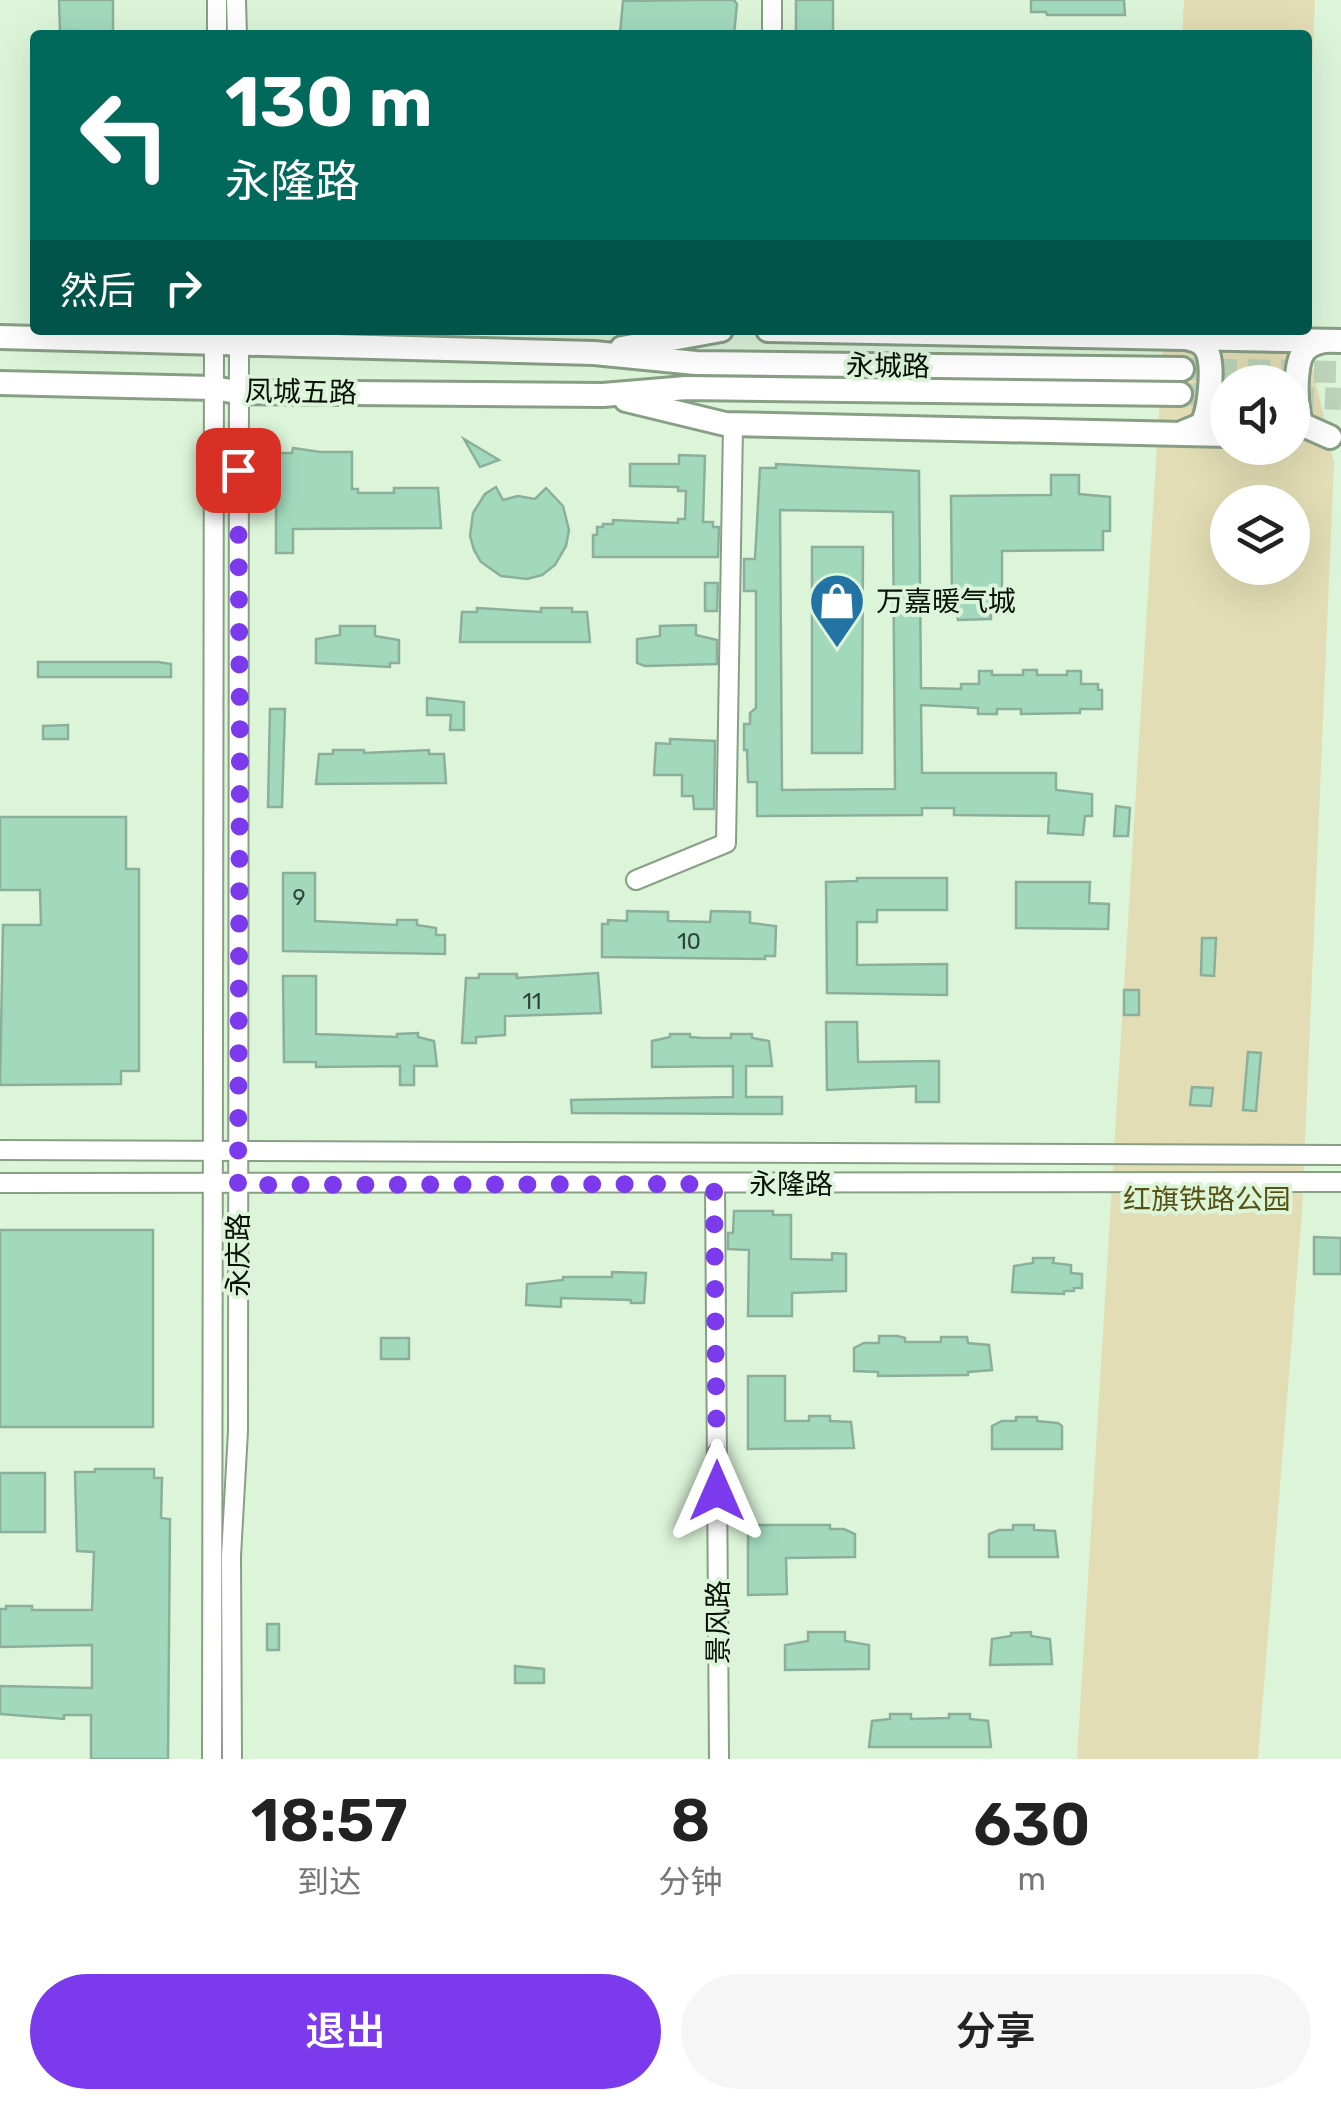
<!DOCTYPE html>
<html lang="zh">
<meta charset="utf-8">
<style>
:root{--surface:#fff;--page:#f6f6f6;--text:#222;--muted:#767676;--accent:#7c3aed}
body{margin:0;font-family:Rubik,"Noto Sans SC",sans-serif;background:var(--page);color:var(--text);height:100vh;display:flex;flex-direction:column;font-size:38px;white-space:nowrap}
*{box-sizing:border-box;margin:0}
p{font-size:32px;color:var(--muted)}
.icon{flex:none;width:55px;height:55px;fill:none;stroke:currentColor;stroke-width:2;stroke-linecap:round;stroke-linejoin:round}
.map{position:relative;height:1759px;overflow:hidden}
.details{display:flex;flex-direction:column;background:var(--surface);flex:1}
.details>*{flex:none}
.hud{position:absolute;left:30px;top:30px;width:1282px;height:305px;border-radius:10px;box-shadow:0 10px 40px #0002;background:#00695c;color:#fff;overflow:hidden}
.tools{position:absolute;left:1210px;top:365px;display:grid;gap:20px}
.tools a{display:grid;place-items:center;width:100px;height:100px;border-radius:50%;background:var(--surface);box-shadow:0 10px 40px #0002;font-size:50px}
.pin{position:absolute;display:grid;place-items:center;width:85px;height:85px;color:#fff;margin:-42px;border-radius:20px;box-shadow:0 5px 15px #0006}
.me{position:absolute;width:110px;margin:-55px;rotate:0deg;stroke-linejoin:round;filter:drop-shadow(0 0 8px #0008)}
.turn{display:flex;align-items:center;gap:35px;height:210px;padding:0 30px;font-size:45px}
.turn .icon{width:130px;height:130px;stroke-width:2.5}
.turn b{display:block;font-size:70px;line-height:85px}
.then{display:flex;align-items:center;height:95px;padding:0 30px;background:#0003;gap:20px;font-size:38px}
.eta{display:flex;justify-content:space-evenly;align-items:center;height:170px;text-align:center}
.eta b{font-size:60px;font-weight:600;line-height:70px}
.action{display:flex;gap:20px;margin-top:auto;padding:20px 30px}
.action a{flex:1;height:115px;border-radius:60px;background:var(--accent);color:#fff;font-size:40px;font-weight:600;line-height:115px;text-align:center}
.action a+a{background:var(--page);color:var(--text)}
.map>svg:first-child{display:block}
.green{fill:#e2ddb4;fill-rule:evenodd}
.building{fill:#a2d9bd;stroke:#8caf9c;stroke-width:2.5;fill-rule:evenodd}
.lines{fill:none;stroke-linecap:round;stroke-linejoin:round}
.major-tunnel{stroke:#bcd3ba;stroke-width:22;stroke-dasharray:22 11;stroke-linecap:butt}
.minor-casing{stroke:#889f85;stroke-width:22}
.major-casing{stroke:#889f85;stroke-width:28}
.minor{stroke:#fff;stroke-width:18}
.major{stroke:#fff;stroke-width:22}
.route{stroke:#7c3aed;stroke-width:18;stroke-dasharray:0 32.4}
.labels{text-anchor:middle;dominant-baseline:central;stroke-width:8;stroke-linejoin:round;paint-order:stroke}
.number-label{font-size:22px;fill:#2f4436}
.street-label{font-size:28px;fill:#091209;stroke:#dcf5d9}
.poi-label{font-size:28px;fill:#091209;stroke:#dcf5d9;text-anchor:start}
.park-label{font-size:28px;fill:#585114;stroke:#dcf5d9}
</style>
<div class="map">
<svg width="1341" height="1759" viewBox="0 0 1341 1759">
<rect width="100%" height="100%" fill="#dcf5d9"/>
<g class="green">
<polygon points="1184,0 1315,0 1308,176 1308,35 1182,35"/>
<path d="M 1164,330 L 1304,330 L 1334,463 L 1302,1213 L 1258,1759 L 1077,1759 ZM 1228,382 L 1292,382 L 1292,448 L 1228,448 ZM 1228,502 L 1292,502 L 1292,568 L 1228,568 Z"/>
</g>
<g class="building">
<polygon points="59,0 113,0 113,35 77,35 77,31 60,31"/>
<polygon points="698,0 734,0 737,4 734,35 620,34 623,1"/>
<rect x="796" y="0" width="37" height="35"/>
<polygon points="1031,0 1124,0 1125,15 1047,15 1046,12 1031,12"/>
<polygon points="464,439 499,460 480,467"/>
<polygon points="293,448 320,452 352,452 352,489 358,489 358,493 394,493 394,488 438,488 441,528 293,529 293,553 276,553 276,469 271,468 272,453 292,453"/>
<polygon points="679,455 705,456 703,522 713,522 713,527 719,527 718,557 593,557 593,535 597,535 597,527 603,527 603,524 613,524 613,520 678,523 678,519 685,519 686,491 678,491 678,487 630,486 630,464 679,464"/>
<path d="M 776,464 L 919,471 L 921,688 L 961,689 L 961,684 L 979,684 L 979,671 L 992,671 L 992,675 L 1023,675 L 1023,670 L 1037,670 L 1037,675 L 1067,675 L 1067,671 L 1081,671 L 1081,684 L 1098,684 L 1098,690 L 1102,690 L 1102,709 L 1080,709 L 1080,713 L 1021,714 L 1021,709 L 997,709 L 997,714 L 978,714 L 978,708 L 921,705 L 922,773 L 1056,773 L 1056,790 L 1092,794 L 1092,816 L 1085,816 L 1083,835 L 1048,833 L 1049,816 L 954,815 L 954,808 L 922,808 L 922,815 L 757,816 L 757,782 L 748,782 L 747,750 L 744,750 L 744,724 L 750,724 L 750,713 L 756,708 L 756,591 L 744,591 L 744,559 L 755,559 L 760,468 L 776,468 ZM 780,510 L 893,512 L 895,789 L 782,790 Z"/>
<polygon points="1051,475 1079,475 1079,494 1110,497 1110,531 1103,531 1103,550 1002,551 1002,606 991,606 991,619 958,620 955,603 952,603 951,496 1051,495"/>
<polygon points="496,487 503,500 518,496 535,499 546,488 563,506 569,530 566,546 555,565 542,575 527,579 501,576 481,562 474,550 470,536 473,513 485,494"/>
<polygon points="812,547 863,547 862,753 812,753"/>
<polygon points="705,583 718,583 717,611 705,611"/>
<polygon points="477,608 541,612 541,608 572,608 572,612 587,612 590,642 460,642 462,612 477,612"/>
<polygon points="696,625 696,635 717,640 717,664 645,666 637,663 637,639 660,636 660,626"/>
<polygon points="340,626 375,626 375,636 399,640 399,663 390,663 390,667 316,663 316,639 340,635"/>
<polygon points="38,662 158,662 171,664 171,677 38,677"/>
<polygon points="427,698 464,702 464,730 450,730 451,715 427,715"/>
<polygon points="270,709 285,709 282,807 268,807"/>
<polygon points="68,725 68,739 43,739 43,726"/>
<polygon points="670,739 715,741 714,809 694,809 693,796 682,796 682,775 654,775 656,743 670,744"/>
<polygon points="333,750 364,750 364,753 429,750 429,754 444,754 446,783 316,784 319,754 333,754"/>
<polygon points="1116,806 1130,808 1128,836 1114,836"/>
<polygon points="0,817 126,817 126,869 139,869 139,1071 121,1071 121,1084 0,1085 3,925 41,925 40,890 0,890"/>
<polygon points="283,873 315,873 315,921 397,925 397,920 417,920 417,925 436,928 436,935 445,935 445,954 283,951"/>
<polygon points="857,878 947,878 947,910 877,910 877,922 857,922 857,965 947,964 947,995 827,993 826,882 857,881"/>
<polygon points="1016,882 1090,882 1089,903 1109,904 1108,929 1016,928"/>
<polygon points="627,911 668,912 668,921 710,922 711,911 750,912 750,923 776,926 775,956 765,956 765,959 602,957 602,924 608,924 608,920 627,921"/>
<polygon points="1202,938 1216,938 1214,976 1201,975"/>
<polygon points="598,973 601,1013 505,1016 505,1035 476,1037 476,1043 462,1043 466,978 479,978 479,974 517,974 517,978"/>
<polygon points="283,976 316,976 316,1034 397,1037 397,1034 418,1033 418,1037 434,1041 437,1066 414,1066 414,1085 400,1085 400,1066 316,1067 316,1062 284,1062"/>
<rect x="1124" y="990" width="15" height="25"/>
<polygon points="826,1022 857,1022 858,1062 939,1061 939,1102 916,1102 916,1086 827,1090"/>
<polygon points="670,1034 690,1034 690,1037 702,1038 731,1038 731,1034 752,1034 752,1038 769,1041 772,1066 746,1066 746,1097 782,1097 782,1114 572,1113 571,1100 733,1097 733,1066 652,1067 652,1041 670,1037"/>
<polygon points="1248,1052 1261,1053 1256,1111 1243,1110"/>
<polygon points="1192,1087 1213,1088 1211,1106 1190,1105"/>
<polygon points="734,1211 773,1211 773,1215 791,1215 791,1259 832,1260 832,1253 846,1254 846,1291 792,1293 792,1316 748,1316 749,1250 728,1249 728,1233 733,1233"/>
<rect x="0" y="1230" width="153" height="197"/>
<polygon points="1314,1237 1341,1238 1341,1274 1314,1274"/>
<polygon points="1033,1258 1054,1258 1053,1263 1071,1265 1071,1273 1082,1274 1082,1288 1074,1288 1074,1291 1064,1291 1064,1294 1012,1292 1014,1266 1033,1263"/>
<polygon points="612,1272 646,1273 644,1303 631,1303 631,1300 561,1298 561,1307 526,1305 527,1284 563,1280 563,1277 612,1277"/>
<polygon points="879,1336 898,1336 905,1338 905,1342 941,1342 941,1337 967,1337 968,1343 989,1345 992,1370 968,1372 968,1375 878,1376 878,1372 854,1371 854,1348 864,1343 879,1343"/>
<rect x="381" y="1338" width="28" height="21"/>
<polygon points="748,1376 785,1376 785,1421 809,1421 809,1416 830,1416 830,1421 851,1422 854,1448 748,1449"/>
<polygon points="1016,1417 1037,1417 1037,1421 1058,1423 1062,1426 1062,1449 992,1449 992,1426 1002,1421 1016,1421"/>
<polygon points="95,1469 154,1469 154,1478 162,1478 161,1518 170,1519 168,1759 91,1759 91,1715 64,1715 64,1719 0,1714 0,1686 92,1688 92,1645 0,1647 0,1609 6,1609 6,1606 32,1606 32,1610 92,1610 94,1552 77,1551 75,1472 95,1472"/>
<rect x="0" y="1473" width="45" height="59"/>
<polygon points="748,1525 830,1525 830,1529 844,1529 855,1534 855,1557 786,1558 787,1594 748,1595"/>
<polygon points="1013,1525 1034,1525 1034,1530 1055,1531 1058,1557 989,1557 989,1534 999,1530 1013,1530"/>
<rect x="267" y="1624" width="12" height="26"/>
<polygon points="808,1632 845,1632 845,1641 869,1645 869,1669 785,1670 785,1645 808,1641"/>
<polygon points="1031,1632 1031,1636 1050,1639 1052,1664 990,1665 992,1639 1011,1636 1011,1633"/>
<polygon points="515,1666 544,1669 544,1683 515,1683"/>
<polygon points="890,1714 911,1714 911,1719 949,1718 949,1714 970,1714 970,1719 988,1721 991,1747 869,1747 872,1721 890,1719"/>
</g>
<g class="lines">
<g class="major-tunnel">
<polyline points="1182,369 1341,372"/>
<polyline points="1180,394 1228,395"/>
<polyline points="1292,397 1341,399"/>
</g>
<g class="minor-casing">
<g id="minor">
<polyline points="236,0 237,35"/>
<polyline points="772,0 772,35"/>
<polyline points="217,35 217,0"/>
<polyline points="636,880 726,843 733,427"/>
<polyline points="0,1150 1341,1155"/>
<polyline points="0,1183 1341,1182"/>
<polyline points="715,1184 719,1759"/>
<polyline points="212,1759 214,330"/>
<polyline points="232,1759 231,1556 238,1431 239,330"/>
</g>
</g>
<g class="major-casing">
<g id="major">
<polyline points="768,330 1341,341"/>
<polyline points="0,337 594,353 696,363 1182,369"/>
<path d="M 1324,341 C 1316,343 1308,345 1303,353 C 1294,366 1295,414 1303,425 L 1330,437"/>
<polyline points="622,348 721,330"/>
<polyline points="0,383 213,388 237,392 603,395 686,388 1180,394"/>
<polyline points="626,400 725,424 1228,435"/>
<path d="M 1184,432 L 1201,425 C 1210,412 1214,365 1207,351 C 1203,342 1195,340 1186,338"/>
</g>
</g>
<use href="#minor" class="minor"/>
<use href="#major" class="major"/>
</g>
<g class="lines">
<polyline class="route" points="238,470 240,742 238,1185 714,1184 717,1491"/>
</g>
<defs>
<g id="shop-pin" transform="scale(2.875)"><path d="M0 17L-7.5 6A9.5 9.5 0 1 1 7.5 6Z" fill="#2473a5" stroke="#dcf5d9"/><path d="M-5-2.5h2.3a2.7 3.5 0 0 1 5.4 0H5L5.5 6h-11ZM-1.5-2.5h3a1.5 2.3 0 0 0-3 0Z" fill="#fff"/></g>
</defs>
<g fill-rule="evenodd">
<use href="#shop-pin" x="837" y="601"/>
</g>
<g class="labels">
<g class="number-label">
<text x="299" y="897">9</text>
<text x="689" y="941">10</text>
<text x="532" y="1001">11</text>
</g>
<g class="street-label">
<text transform="translate(888 366) rotate(1)">永城路</text>
<text transform="translate(301 392) rotate(1)">凤城五路</text>
<text x="791" y="1184">永隆路</text>
<text transform="translate(238 1255) rotate(-90)">永庆路</text>
<text transform="translate(718 1622) rotate(-90)">景风路</text>
</g>
<g class="poi-label">
<text x="876" y="601">万嘉暖气城</text>
</g>
<g class="park-label">
<text x="1207" y="1199">红旗铁路公园</text>
</g>
</g>
</svg>
<div class="tools">
<a><svg class="icon" aria-label="sound" viewBox="0 0 24 24"><path d="M4 9h4l5-4v14l-5-4H4zM17 9q2 3 0 6"/></svg></a>
<a><svg class="icon" aria-label="layers" viewBox="0 0 24 24"><path d="M12 4l9 5-9 5-9-5zM3 14l9 5 9-5"/></svg></a>
</div>
<div class="pin" style="left:238px;top:470px;background:#d93025"><svg class="icon" aria-label="arrive" viewBox="0 0 24 24"><path d="M6 21V4h12l-3 4 3 4H6"/></svg></div>
<svg class="me" style="left:717px;top:1491px" viewBox="-20 -20 40 40"><path d="M0-17L14 15 0 8-14 15z" fill="#7c3aed" stroke="#fff" stroke-width="4"/></svg>
<div class="hud">
<div class="turn"><svg class="icon" aria-label="left" viewBox="0 0 24 24"><path d="M17 20v-9H6M10 6l-5 5 5 5"/></svg><div><b>130 m</b>永隆路</div></div>
<div class="then">然后<svg class="icon" aria-label="right" viewBox="0 0 24 24"><path d="M7 20v-9h11M14 6l5 5-5 5"/></svg></div>
</div>
</div>
<section class="details">
<div class="eta">
<div><b>18:57</b><p>到达</p></div>
<div><b>8</b><p>分钟</p></div>
<div><b>630</b><p>m</p></div>
</div>
<div class="action"><a>退出</a><a>分享</a></div>
</section>
